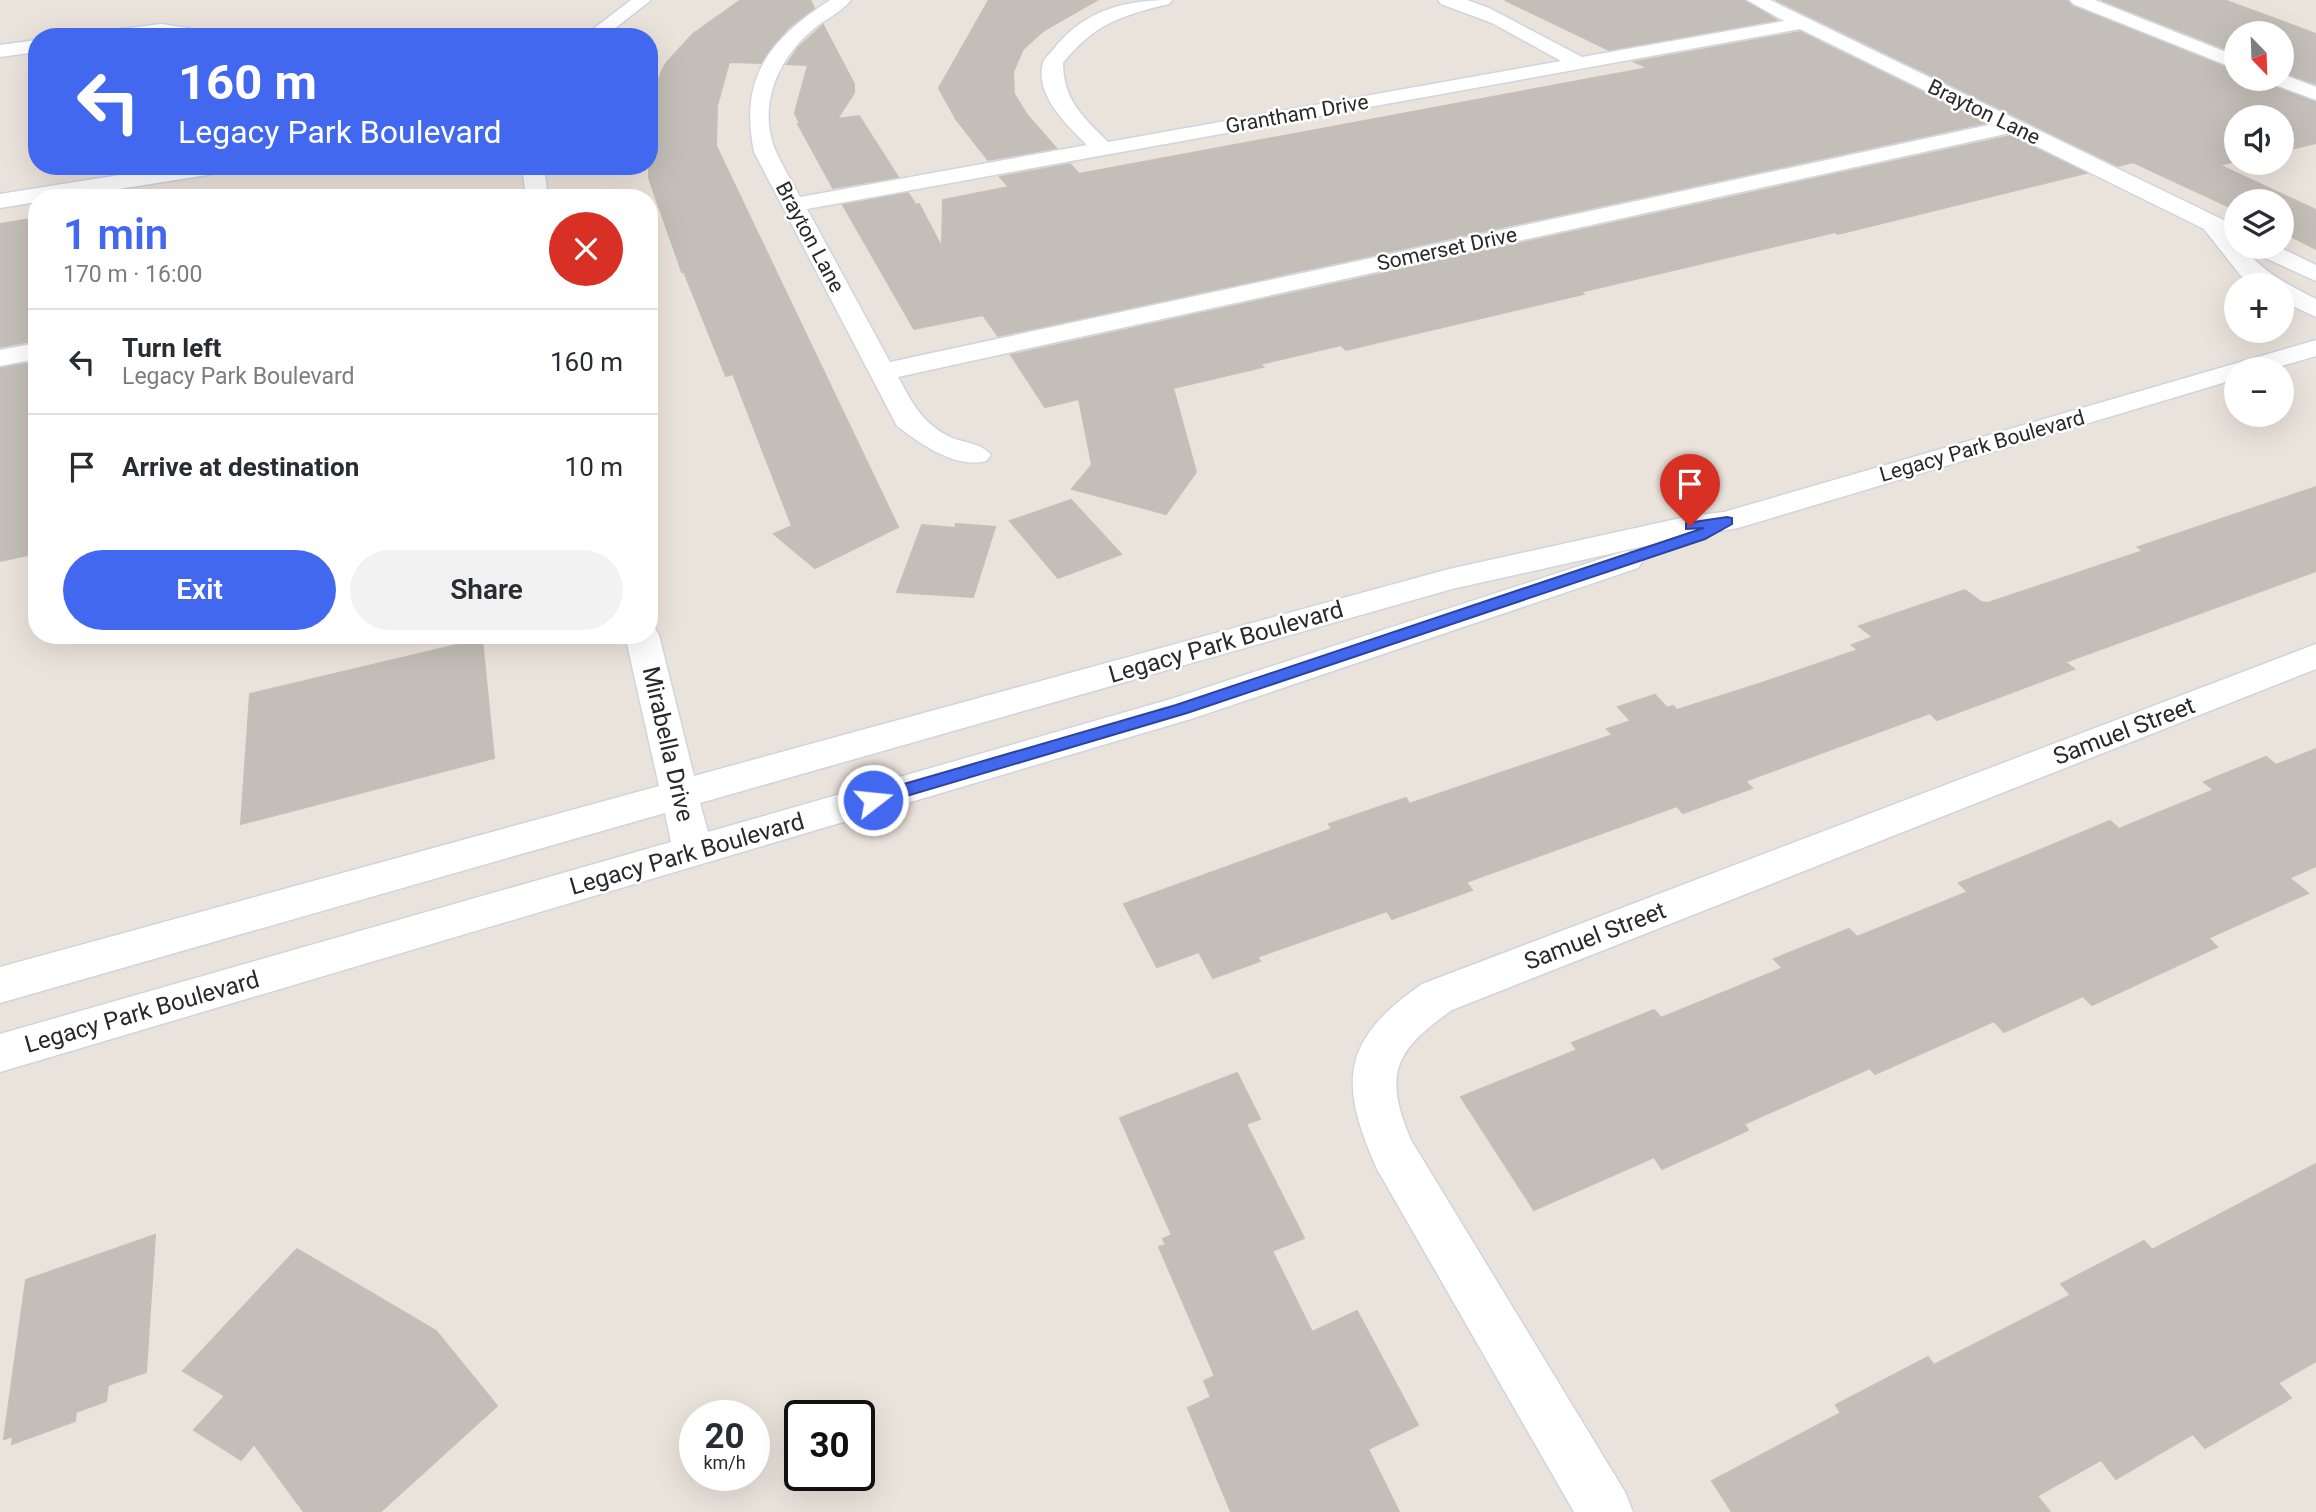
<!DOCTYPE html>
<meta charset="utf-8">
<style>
:root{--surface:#fff;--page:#f2f2f3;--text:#2b2b33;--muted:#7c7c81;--line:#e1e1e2;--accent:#4368f0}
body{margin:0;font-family:Roboto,sans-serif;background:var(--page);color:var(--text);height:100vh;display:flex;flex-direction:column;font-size:26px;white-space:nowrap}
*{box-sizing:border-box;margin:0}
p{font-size:23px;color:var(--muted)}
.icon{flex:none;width:38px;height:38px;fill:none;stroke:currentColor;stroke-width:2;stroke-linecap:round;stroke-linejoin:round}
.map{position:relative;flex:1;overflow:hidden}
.sheet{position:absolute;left:28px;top:189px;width:630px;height:455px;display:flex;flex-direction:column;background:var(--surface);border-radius:28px;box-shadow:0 7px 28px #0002}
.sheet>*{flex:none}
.hud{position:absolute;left:28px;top:28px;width:630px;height:147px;border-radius:28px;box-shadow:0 7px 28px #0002;background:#4368f0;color:#fff;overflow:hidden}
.needle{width:46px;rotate:157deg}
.controls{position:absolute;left:2224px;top:21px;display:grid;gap:14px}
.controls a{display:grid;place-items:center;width:70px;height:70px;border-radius:50%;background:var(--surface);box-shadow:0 7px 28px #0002;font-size:35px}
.speed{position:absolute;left:679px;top:1400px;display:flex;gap:14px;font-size:35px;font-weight:700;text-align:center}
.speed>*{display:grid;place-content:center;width:91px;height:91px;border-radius:50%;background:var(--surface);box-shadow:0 7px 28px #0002;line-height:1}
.speed small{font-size:18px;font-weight:400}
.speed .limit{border:4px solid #111;border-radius:10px;background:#fff;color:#111}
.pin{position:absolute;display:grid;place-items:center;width:60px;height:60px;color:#fff;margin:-72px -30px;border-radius:50% 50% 50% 0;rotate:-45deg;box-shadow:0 0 7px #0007}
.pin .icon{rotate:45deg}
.me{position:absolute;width:77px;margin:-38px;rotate:74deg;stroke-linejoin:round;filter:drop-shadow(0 0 5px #0008)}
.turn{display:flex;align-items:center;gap:24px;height:147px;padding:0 35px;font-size:32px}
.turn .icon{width:91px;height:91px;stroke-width:2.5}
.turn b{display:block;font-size:49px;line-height:60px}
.round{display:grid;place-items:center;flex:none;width:74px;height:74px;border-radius:37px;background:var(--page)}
.head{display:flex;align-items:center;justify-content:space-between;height:119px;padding:0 35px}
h1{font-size:42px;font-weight:600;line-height:52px;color:var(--accent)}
.cta{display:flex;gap:14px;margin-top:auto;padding:14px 35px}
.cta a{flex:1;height:80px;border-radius:42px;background:var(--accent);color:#fff;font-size:28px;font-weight:600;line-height:80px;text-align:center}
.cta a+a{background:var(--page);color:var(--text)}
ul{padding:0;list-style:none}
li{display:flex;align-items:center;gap:21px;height:105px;padding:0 35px;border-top:2px solid var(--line)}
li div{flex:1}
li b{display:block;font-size:26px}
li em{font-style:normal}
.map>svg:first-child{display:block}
.building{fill:#c3beb7;stroke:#c5bfb5;stroke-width:2}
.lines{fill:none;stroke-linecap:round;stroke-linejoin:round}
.street-casing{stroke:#d0d4e1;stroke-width:3}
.street{fill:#fff;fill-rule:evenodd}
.route{fill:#4368f0;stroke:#2c449c;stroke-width:2}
.labels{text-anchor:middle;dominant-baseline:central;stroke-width:5;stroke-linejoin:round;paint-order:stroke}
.far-street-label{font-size:21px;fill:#292929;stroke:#fff}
.street-label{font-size:24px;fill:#292929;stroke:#fff}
</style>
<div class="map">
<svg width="2316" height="1512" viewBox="0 0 2316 1512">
<rect width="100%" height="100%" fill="#eae3db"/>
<g class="building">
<polygon points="741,0 810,0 814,8 788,28 761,63 729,62 717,106 716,146 898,527 815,568 774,534 792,526 733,374 726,376 684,272 682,272 649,178 649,106 662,71 667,62 693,34"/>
<polygon points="989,0 1097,0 1043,31 1023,49 1013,72 1014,94 1027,115 1056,148 988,160 956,119 939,88"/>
<polygon points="1505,0 1745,0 1776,20 1609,50"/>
<polygon points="1776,0 2067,0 2072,6 2236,71 2236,79 2264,79 2269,85 2316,102 2316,143 2282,151 2282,117 2236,117 2236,161 2219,165 2316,210 2316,249 2282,232 2282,201 2236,201 2236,210 2133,162 2118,166"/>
<polygon points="2102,0 2224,0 2316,34 2316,84 2282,72 2282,33 2236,33 2236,53"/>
<polygon points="823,25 854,84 854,93 837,119 859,116 898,177 833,188 798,124 800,124 795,113 808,65 787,64 799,47"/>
<polygon points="1800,32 1985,123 998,336 983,315 914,329 843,205 908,193 916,205 919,204 942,248 943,200 1009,187 1000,177 1070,164 1079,174 1648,68 1635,62"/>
<polygon points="2010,136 2086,173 1838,234 1835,232 1580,292 1583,294 1346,350 1341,345 1260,364 1263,367 1173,388 1196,472 1166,514 1072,489 1092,465 1079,399 1045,407 1011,355"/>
<polygon points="37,218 37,340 0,347 0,224"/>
<polygon points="37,362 37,553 0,561 0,368"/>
<polygon points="2316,487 2316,571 2065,662 2074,669 1999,697 1937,720 1930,713 1745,781 1752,788 1683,813 1677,806 1466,882 1472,890 1392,919 1387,911 1257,957 1260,961 1213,978 1199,952 1157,967 1124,904 1332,829 1329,824 1406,798 1409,804 1613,735 1607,729 1631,721 1618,707 1655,695 1667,708 1673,706 1677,710 1762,683 1858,650 1852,645 1873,637 1859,626 1965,590 1981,602 1988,603 2143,551 2138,547"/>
<polygon points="1071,500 1121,554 1058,578 1010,521"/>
<polygon points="956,524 995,527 973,597 897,592 922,525 955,528"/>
<polygon points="482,639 494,758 241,824 250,694"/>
<polygon points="2316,749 2316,866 2289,878 2308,893 2208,938 2217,947 2092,1005 2083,996 2004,1032 1994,1021 1875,1074 1870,1068 1744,1124 1748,1130 1662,1169 1654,1157 1534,1210 1461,1097 1577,1050 1572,1043 1654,1010 1661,1018 1783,968 1774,959 1849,929 1857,937 1968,892 1959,883 2045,848 2110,821 2119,829 2214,790 2204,782 2266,757 2276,765"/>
<polygon points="1237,1073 1260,1119 1246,1124 1304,1238 1272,1251 1312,1332 1357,1311 1418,1425 1368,1449 1399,1512 1231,1512 1188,1408 1211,1397 1204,1381 1215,1376 1159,1247 1166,1245 1163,1239 1172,1235 1120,1118"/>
<polygon points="2316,1164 2316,1361 2278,1383 2291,1398 2205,1448 2193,1434 2116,1479 2101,1460 2037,1496 2050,1512 1732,1512 1712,1481 1841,1413 1836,1405 1928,1357 1934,1365 2071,1295 2061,1284 2144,1241 2152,1250"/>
<polygon points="155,1235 146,1372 108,1385 106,1401 76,1412 75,1421 12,1444 13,1436 4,1439 26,1280"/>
<polygon points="297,1249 436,1331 497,1406 380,1512 304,1512 254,1444 241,1460 194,1430 225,1396 183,1371"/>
</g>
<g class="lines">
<g class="street-casing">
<g id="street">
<polygon points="631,0 651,0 604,37 583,37"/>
<path d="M 830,0 L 851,0 C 841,13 821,21 809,33 C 775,63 757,111 777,154 C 784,169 793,183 800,197 L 1087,145 C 1068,126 1034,95 1043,63 C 1045,57 1053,51 1056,46 C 1087,9 1126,0 1172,0 L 1169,4 C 1122,15 1094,24 1063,63 C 1063,100 1084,118 1108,142 L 1561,61 L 1492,23 L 1441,4 L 1438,0 L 1467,0 L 1489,8 L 1582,57 L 1784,21 L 1747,0 L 1770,0 L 2236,226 L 2236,247 L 2243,247 C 2264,273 2287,284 2316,299 L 2316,317 L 2282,301 L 2282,285 L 2255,285 L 2241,276 L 2204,229 L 2010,133 L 898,377 C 912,402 920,420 946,435 C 960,443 981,442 991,455 L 986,461 C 955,469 921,444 897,426 L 754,152 C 739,77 769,40 830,0 ZM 1800,29 L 1993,124 L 890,362 L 807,209 Z"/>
<polygon points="2070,0 2095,0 2236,56 2236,69 2073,4"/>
<polygon points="161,24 188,28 199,37 97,37 106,31"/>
<polygon points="37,40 37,52 0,57 0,45"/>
<polygon points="2282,74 2316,87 2316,100 2270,83 2267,79 2282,79"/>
<polygon points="176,166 230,166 227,171 219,173 63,198 37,198 37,202 0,208 0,194"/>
<polygon points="522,166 544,166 548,198 526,198"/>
<polygon points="2248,247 2279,247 2316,265 2316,281 2252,252"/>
<polygon points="2316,340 2316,356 2271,369 2236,369 2236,379 1738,528 1690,536 1452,589 700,803 708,832 1171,699 1616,554 1627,551 1638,554 1643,561 1638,568 1194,718 0,1072 0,1034 671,842 665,813 0,1003 0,967 659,786 625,635 649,635 649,626 654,627 659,635 694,776 1449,569 1690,516 1724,512"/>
<polygon points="37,343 37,359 0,366 0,350"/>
<path d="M 2316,644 L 2316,669 L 1452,1010 C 1396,1050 1382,1072 1411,1140 L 1625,1492 L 1633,1512 L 1574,1512 L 1377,1169 C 1339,1083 1340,1041 1422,984 Z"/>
</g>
</g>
<use href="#street" class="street"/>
</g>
<polygon class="route" points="1727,517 1732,518 1732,524 1705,539 1187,713 873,806 865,800 873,793 1176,705 1704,528 1686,529 1686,523"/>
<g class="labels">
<g class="far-street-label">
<text transform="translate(1984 112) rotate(26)">Brayton Lane</text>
<text transform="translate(1297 114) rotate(-10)">Grantham Drive</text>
<text transform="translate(810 237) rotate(62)">Brayton Lane</text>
<text transform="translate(1447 249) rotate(-12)">Somerset Drive</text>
<text transform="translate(1982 446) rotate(-16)">Legacy Park Boulevard</text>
</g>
<g class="street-label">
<text transform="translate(1226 642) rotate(-16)">Legacy Park Boulevard</text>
<text transform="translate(2124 731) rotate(-21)">Samuel Street</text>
<text transform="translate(668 744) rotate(77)">Mirabella Drive</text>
<text transform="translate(687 854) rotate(-16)">Legacy Park Boulevard</text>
<text transform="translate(1595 936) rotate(-21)">Samuel Street</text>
<text transform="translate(142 1012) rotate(-16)">Legacy Park Boulevard</text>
</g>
</g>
</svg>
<div class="controls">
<a><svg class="needle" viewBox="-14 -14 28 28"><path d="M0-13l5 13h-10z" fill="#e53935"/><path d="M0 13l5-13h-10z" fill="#7c7c81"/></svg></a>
<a><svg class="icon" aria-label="sound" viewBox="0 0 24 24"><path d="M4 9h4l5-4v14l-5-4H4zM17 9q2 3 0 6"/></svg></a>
<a><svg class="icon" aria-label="layers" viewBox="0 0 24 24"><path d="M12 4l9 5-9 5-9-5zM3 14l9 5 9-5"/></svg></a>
<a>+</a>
<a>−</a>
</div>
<div class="speed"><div>20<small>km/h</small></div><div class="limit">30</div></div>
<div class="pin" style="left:1690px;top:526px;background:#d93025"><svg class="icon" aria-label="arrive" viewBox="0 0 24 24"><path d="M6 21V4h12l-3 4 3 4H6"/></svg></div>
<svg class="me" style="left:873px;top:800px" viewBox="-20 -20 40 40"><circle r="17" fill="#4368f0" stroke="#fff" stroke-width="3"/><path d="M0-11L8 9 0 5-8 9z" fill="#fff"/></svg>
<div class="hud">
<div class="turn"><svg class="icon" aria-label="left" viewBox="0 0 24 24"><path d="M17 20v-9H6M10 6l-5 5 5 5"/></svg><div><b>160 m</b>Legacy Park Boulevard</div></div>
</div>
<section class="sheet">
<div class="head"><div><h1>1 min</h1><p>170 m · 16:00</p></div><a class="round" style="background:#d93025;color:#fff"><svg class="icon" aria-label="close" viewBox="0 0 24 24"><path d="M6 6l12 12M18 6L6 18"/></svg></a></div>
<ul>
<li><svg class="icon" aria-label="left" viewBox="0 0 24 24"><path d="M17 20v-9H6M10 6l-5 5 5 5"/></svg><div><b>Turn left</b><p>Legacy Park Boulevard</p></div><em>160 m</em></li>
<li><svg class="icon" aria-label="arrive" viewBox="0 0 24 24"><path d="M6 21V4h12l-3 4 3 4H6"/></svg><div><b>Arrive at destination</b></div><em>10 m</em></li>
</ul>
<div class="cta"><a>Exit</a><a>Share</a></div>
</section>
</div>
